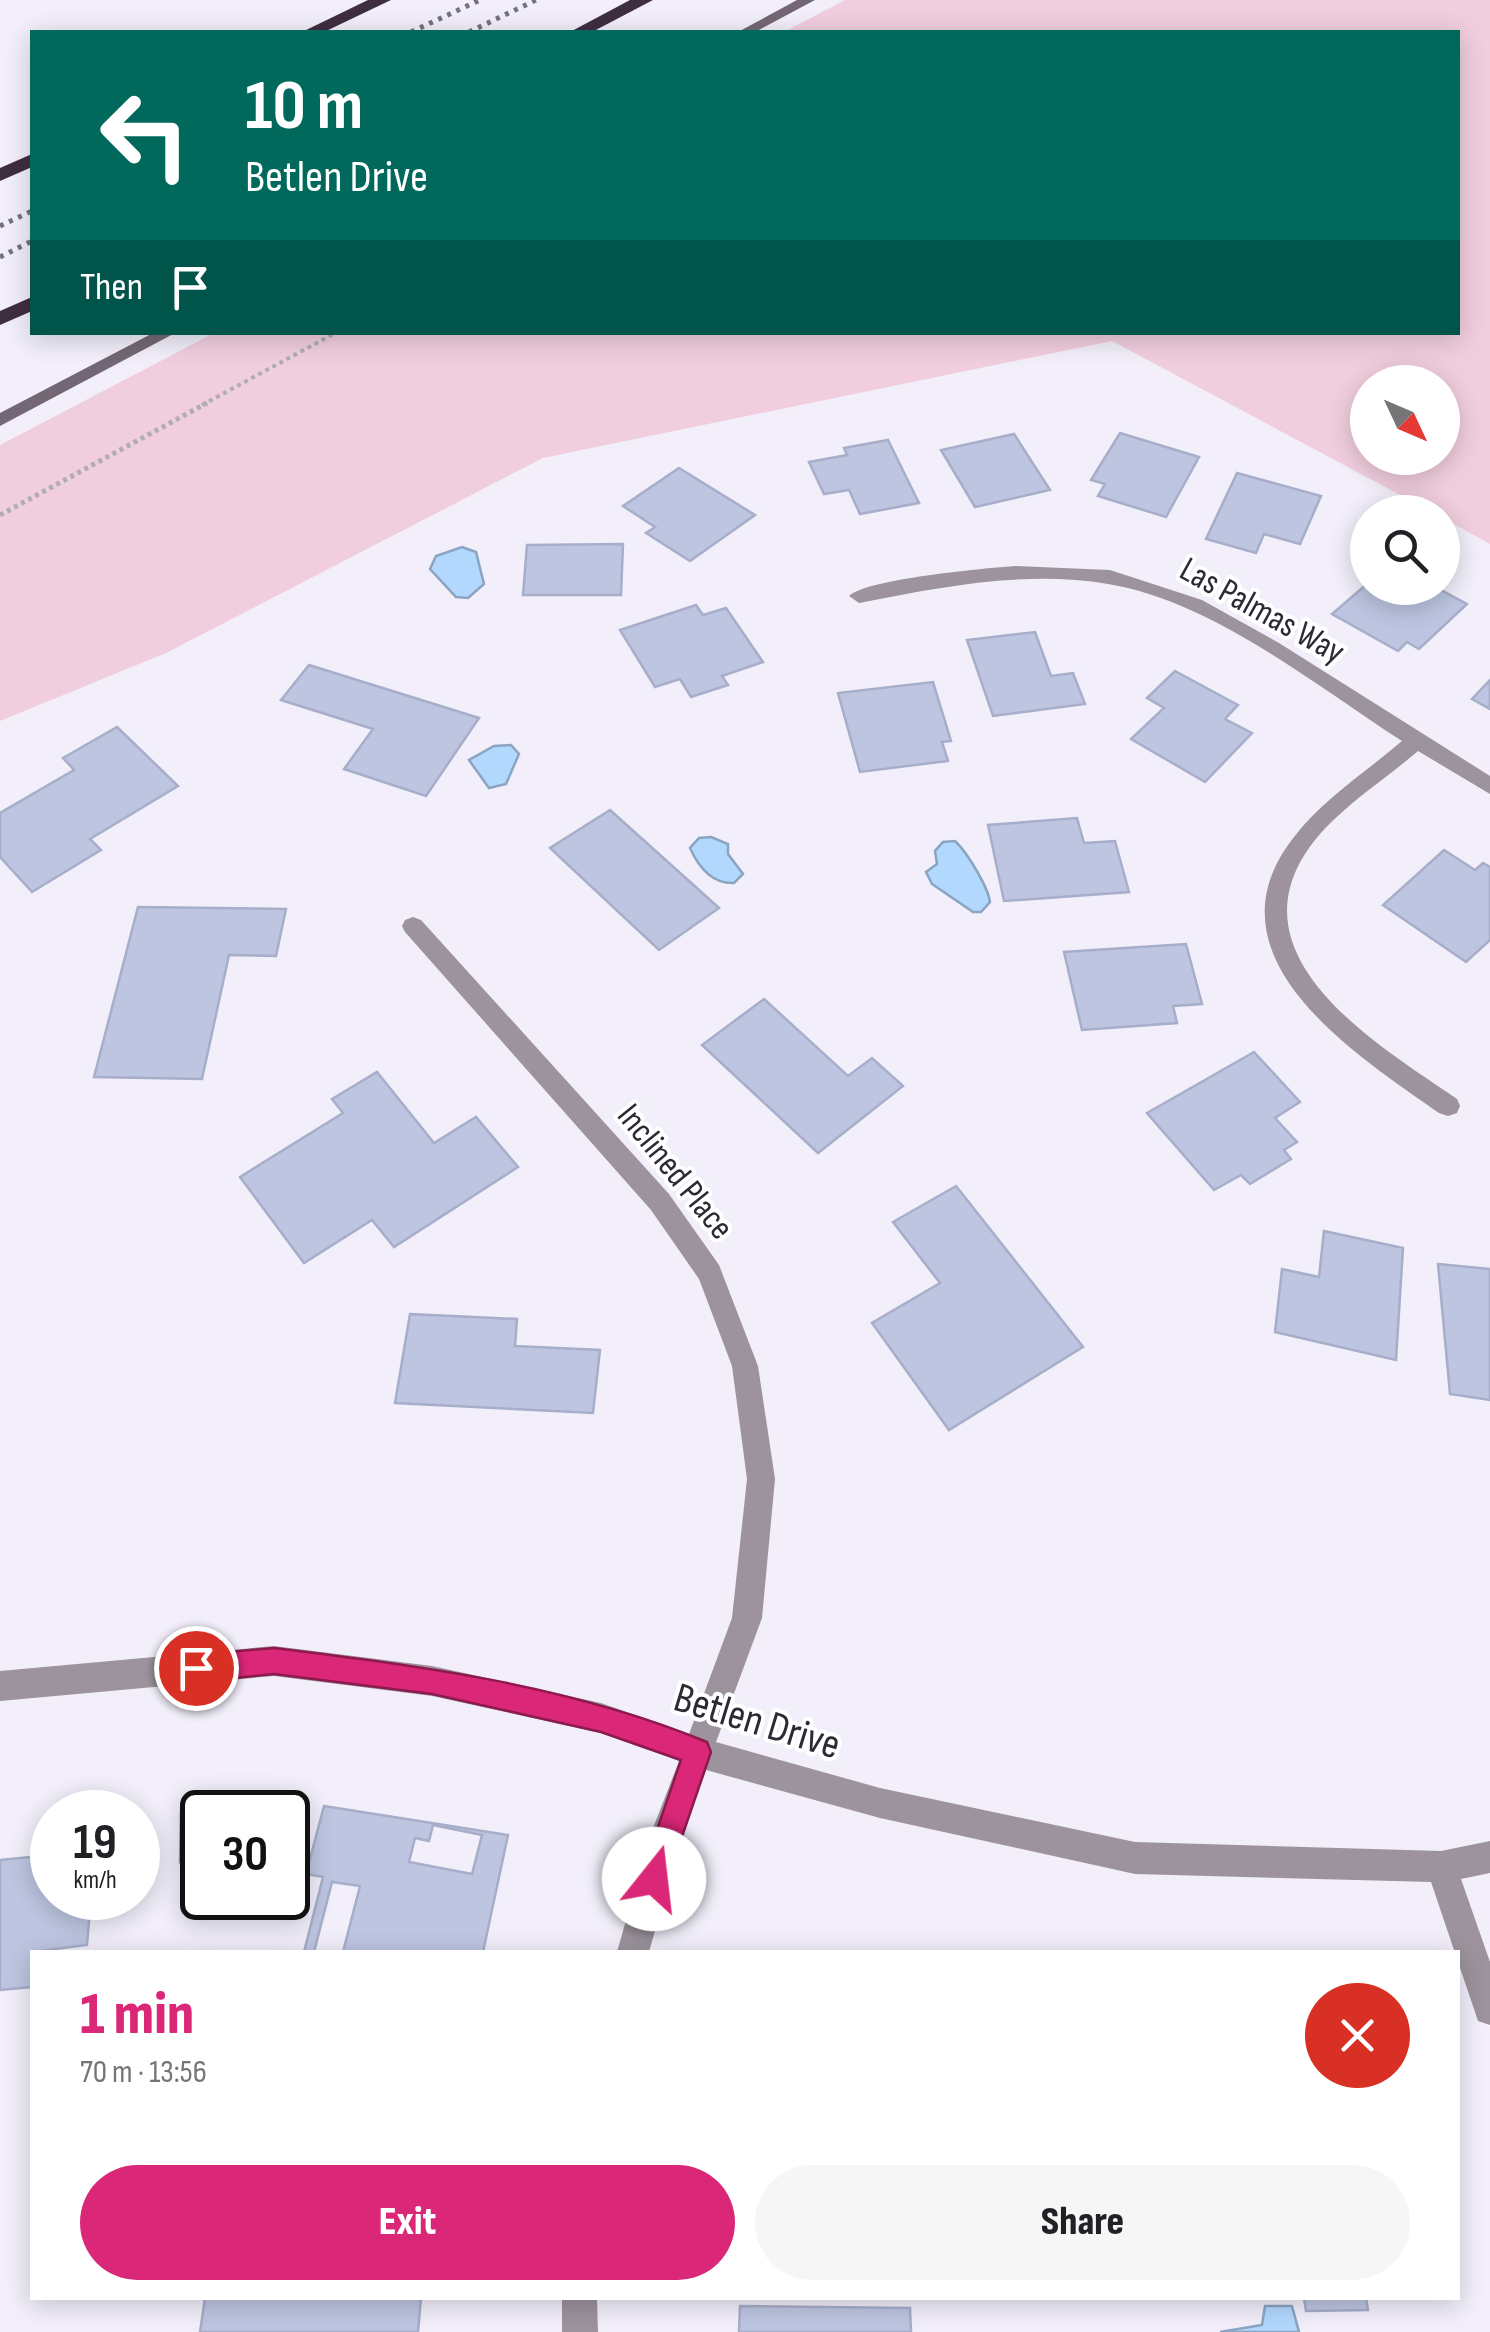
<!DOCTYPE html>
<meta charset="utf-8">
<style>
:root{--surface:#fff;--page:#f6f6f6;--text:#202124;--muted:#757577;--accent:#db2777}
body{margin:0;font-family:"Sofia Sans Condensed",sans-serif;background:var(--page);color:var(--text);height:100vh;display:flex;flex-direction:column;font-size:38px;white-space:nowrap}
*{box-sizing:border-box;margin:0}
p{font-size:32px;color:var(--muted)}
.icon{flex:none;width:55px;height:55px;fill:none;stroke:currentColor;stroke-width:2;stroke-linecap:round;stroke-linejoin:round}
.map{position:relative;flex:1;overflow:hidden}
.details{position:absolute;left:30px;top:1950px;width:1430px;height:350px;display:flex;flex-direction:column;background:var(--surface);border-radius:0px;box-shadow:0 5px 25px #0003}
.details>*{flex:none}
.hud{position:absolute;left:30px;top:30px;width:1430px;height:305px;border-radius:0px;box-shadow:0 5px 25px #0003;background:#00695c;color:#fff;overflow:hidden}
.needle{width:65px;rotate:134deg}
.buttons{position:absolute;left:1350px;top:365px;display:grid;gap:20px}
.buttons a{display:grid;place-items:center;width:110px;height:110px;border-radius:50%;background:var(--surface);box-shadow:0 5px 25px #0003;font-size:50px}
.speed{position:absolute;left:30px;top:1790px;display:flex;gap:20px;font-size:50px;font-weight:700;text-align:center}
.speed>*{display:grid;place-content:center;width:130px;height:130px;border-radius:50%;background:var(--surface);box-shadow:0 5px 25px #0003;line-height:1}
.speed small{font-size:25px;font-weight:400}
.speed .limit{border:5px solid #111;border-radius:15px;background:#fff;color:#111}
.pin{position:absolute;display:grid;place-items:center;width:85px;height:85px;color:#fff;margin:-42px;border:5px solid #fff;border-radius:50%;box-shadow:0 2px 10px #0007}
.me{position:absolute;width:110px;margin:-55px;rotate:16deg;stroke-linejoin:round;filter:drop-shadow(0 0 8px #0008)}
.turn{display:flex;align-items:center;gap:35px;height:210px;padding:0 50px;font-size:45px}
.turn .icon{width:130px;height:130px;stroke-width:2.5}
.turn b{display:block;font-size:70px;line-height:85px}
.then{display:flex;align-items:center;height:95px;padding:0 50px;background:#0003;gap:20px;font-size:38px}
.round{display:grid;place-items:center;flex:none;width:105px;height:105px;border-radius:52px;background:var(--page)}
.summary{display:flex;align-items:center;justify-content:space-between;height:170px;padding:0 50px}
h1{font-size:60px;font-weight:800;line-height:75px;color:var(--accent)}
.cta{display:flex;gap:20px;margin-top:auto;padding:20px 50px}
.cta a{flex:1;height:115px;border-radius:60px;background:var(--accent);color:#fff;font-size:40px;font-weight:800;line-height:115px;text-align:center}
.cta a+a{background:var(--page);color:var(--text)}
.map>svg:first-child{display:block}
.green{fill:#f1cede;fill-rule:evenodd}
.water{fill:#b2d8fe;stroke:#8aa4c2;stroke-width:2.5}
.building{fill:#bdc5e1;stroke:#a6aec9;stroke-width:2.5;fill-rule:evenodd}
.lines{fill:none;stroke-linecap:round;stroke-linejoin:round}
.path-far1{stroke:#afacb7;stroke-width:4;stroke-dasharray:4 4;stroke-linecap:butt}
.path{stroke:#afacb7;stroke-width:5;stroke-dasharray:4 4;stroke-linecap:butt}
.street{fill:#9c939d;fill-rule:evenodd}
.secondary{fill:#746775;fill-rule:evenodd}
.highway{fill:#3f2e41;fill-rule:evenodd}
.rail{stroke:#75717d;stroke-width:5;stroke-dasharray:4 6;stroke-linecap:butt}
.route{fill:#db2777;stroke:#8e194d;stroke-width:2.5}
.labels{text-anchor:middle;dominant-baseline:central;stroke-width:8;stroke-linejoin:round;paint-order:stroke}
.street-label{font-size:35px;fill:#2e2a35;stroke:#fff}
.near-street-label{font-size:42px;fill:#2e2a35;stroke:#fff}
</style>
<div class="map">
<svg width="1490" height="2332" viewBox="0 0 1490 2332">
<rect width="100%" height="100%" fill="#f2effb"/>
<path class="green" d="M 845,0 L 1490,0 L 1490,544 L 1443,518 L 1442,512 L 1432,512 L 1112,341 L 543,458 L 166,653 L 0,721 L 0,445 L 214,333 L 1458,332 L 1458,32 L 784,32 ZM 1368,382 L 1442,382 L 1442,458 L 1368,458 Z"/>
<g class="water">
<polygon points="462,547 476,552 484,584 468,598 456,597 430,569 436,556"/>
<polygon points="511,745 519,754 506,784 489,788 469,760 494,746"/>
<path d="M 711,837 L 728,844 L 728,854 L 743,874 L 734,883 C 713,884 699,868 690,848 L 699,838 Z"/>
<path d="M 955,841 C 967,852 988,887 990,902 L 981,912 L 973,912 L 932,884 L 926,872 L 937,864 L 935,851 L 943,842 Z"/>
<polygon points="265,1797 266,1812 202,1812 202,1855 180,1862 181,1812"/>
<polygon points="1265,2306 1292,2306 1299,2332 1220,2332 1262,2325"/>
</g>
<g class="building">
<polygon points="1120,433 1199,457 1166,517 1098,496 1105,484 1091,480"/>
<polygon points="1014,434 1050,490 975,507 941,450"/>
<polygon points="888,440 919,503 860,514 849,490 824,494 809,462 847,455 844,448"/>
<polygon points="679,468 755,515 690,561 646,533 655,527 623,506"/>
<polygon points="1237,473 1321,496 1300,544 1264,534 1256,553 1206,539"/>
<polygon points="623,544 621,595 523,595 527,545"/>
<polygon points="1368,583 1368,588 1437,588 1467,604 1419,649 1407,642 1398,651 1332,614"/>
<polygon points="696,605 703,615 726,608 763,662 722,676 728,685 691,697 680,679 655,687 620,630"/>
<polygon points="1035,632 1051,676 1073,673 1085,704 993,716 967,640"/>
<polygon points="309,665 479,718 426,796 344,769 373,729 281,700"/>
<polygon points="1175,671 1238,705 1225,719 1252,733 1205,782 1131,739 1164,708 1147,698"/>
<polygon points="1490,680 1490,709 1472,699"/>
<polygon points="933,682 951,741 942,742 948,761 860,772 838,693"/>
<polygon points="117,727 178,786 90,839 101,850 32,892 0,857 0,813 74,770 63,758"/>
<polygon points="610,810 719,908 659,950 550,848"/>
<polygon points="1077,818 1084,843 1115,841 1129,892 1004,901 988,825"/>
<polygon points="1444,850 1475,870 1483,863 1490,867 1490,940 1466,962 1383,905"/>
<polygon points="138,907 286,909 276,956 229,955 202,1079 94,1077"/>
<polygon points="1186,944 1202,1004 1173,1006 1177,1023 1082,1030 1064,952"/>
<polygon points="764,999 848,1076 872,1058 903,1086 818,1153 702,1045"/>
<polygon points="1254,1052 1300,1102 1275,1118 1297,1142 1284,1150 1291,1159 1250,1184 1241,1175 1214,1190 1147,1113"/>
<polygon points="377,1072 434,1143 476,1117 518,1167 394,1247 372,1220 304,1263 240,1177 343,1113 332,1099"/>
<polygon points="956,1186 1083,1347 949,1430 872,1323 940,1283 893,1222"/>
<polygon points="1324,1231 1403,1248 1396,1360 1275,1332 1282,1269 1319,1277"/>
<polygon points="1438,1264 1490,1269 1490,1400 1450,1394"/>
<polygon points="410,1314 517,1319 515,1346 600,1350 593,1413 395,1403"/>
<path d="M 324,1806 L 508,1835 L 483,1952 L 343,1952 L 360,1886 L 332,1882 L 314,1952 L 304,1952 L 323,1877 L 306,1874 ZM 433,1825 L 482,1835 L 472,1874 L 409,1862 L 415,1838 L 429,1841 Z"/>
<polygon points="52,1855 52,1898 91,1898 87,1945 32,1952 32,1987 0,1990 0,1860"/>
<polygon points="205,2298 421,2298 418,2332 200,2332"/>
<polygon points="1304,2298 1366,2298 1368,2310 1306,2311"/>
<polygon points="740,2306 910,2308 911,2332 739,2332"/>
</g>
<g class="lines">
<polyline class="path-far1" points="202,405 337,332"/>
<polyline class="path" points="0,515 207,403"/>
<g class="street">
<path d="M 1016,566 L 1110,570 L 1202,600 L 1279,643 L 1490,776 L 1490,794 L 1418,751 C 1381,783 1332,812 1305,854 C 1236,962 1383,1048 1457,1099 L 1460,1106 L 1457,1113 L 1448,1116 L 1439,1113 C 1355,1054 1200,956 1294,837 C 1323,799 1366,772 1402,741 C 1315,685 1212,601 1108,584 C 1025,570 940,587 859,603 L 849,596 C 866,579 986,568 1016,566 Z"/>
<polygon points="413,917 421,920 669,1194 719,1265 758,1366 775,1479 762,1618 716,1742 880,1788 1135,1842 1441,1851 1490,1841 1490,1873 1461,1879 1490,1962 1490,2025 1478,2021 1431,1882 1135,1874 880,1818 706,1770 682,1836 649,1952 617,1952 650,1836 679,1761 601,1733 432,1696 274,1676 0,1701 0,1671 274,1646 432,1666 601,1703 689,1734 732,1618 747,1479 732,1366 699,1279 651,1210 405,932 402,926 405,920"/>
<polygon points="562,2298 597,2298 598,2332 562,2332"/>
</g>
<g class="secondary">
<polygon points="797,0 815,0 755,32 738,32"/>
<polygon points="155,332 177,332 0,426 0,413"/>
</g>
<g class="highway">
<polygon points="368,0 391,0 324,32 302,32"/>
<polygon points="630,0 653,0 592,32 570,32"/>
<polygon points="32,154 32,167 0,181 0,168"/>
<polygon points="32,297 32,311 0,325 0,311"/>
</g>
<g class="rail">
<polyline points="411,32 480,0"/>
<polyline points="469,32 536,0"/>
<polyline points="0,226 32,211"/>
<polyline points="0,257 32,241"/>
</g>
</g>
<path class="route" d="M 274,1648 C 421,1666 569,1685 707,1742 L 711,1752 L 664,1889 L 654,1893 L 644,1889 L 640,1879 L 681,1760 L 601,1732 L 432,1694 L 274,1674 L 196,1682 L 186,1678 L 182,1668 L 186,1659 L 196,1655 Z"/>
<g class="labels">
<g class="street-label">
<text transform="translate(1262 611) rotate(29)">Las Palmas Way</text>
<text transform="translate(675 1172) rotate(51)">Inclined Place</text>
</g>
<g class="near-street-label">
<text transform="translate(757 1722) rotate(17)">Betlen Drive</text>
</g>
</g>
</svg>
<div class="buttons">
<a><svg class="needle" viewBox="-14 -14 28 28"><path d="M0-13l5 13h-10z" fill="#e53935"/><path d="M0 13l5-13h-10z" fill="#757577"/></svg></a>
<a><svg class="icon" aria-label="search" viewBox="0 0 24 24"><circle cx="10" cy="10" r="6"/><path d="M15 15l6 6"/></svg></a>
</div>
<div class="speed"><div>19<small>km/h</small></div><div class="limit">30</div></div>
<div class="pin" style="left:196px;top:1668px;background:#d93025"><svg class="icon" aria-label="arrive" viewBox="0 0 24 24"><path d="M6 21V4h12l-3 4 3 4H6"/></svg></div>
<svg class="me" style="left:654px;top:1879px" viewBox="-20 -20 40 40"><circle r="19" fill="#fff"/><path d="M0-13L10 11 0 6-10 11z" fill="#db2777"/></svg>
<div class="hud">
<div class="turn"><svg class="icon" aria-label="left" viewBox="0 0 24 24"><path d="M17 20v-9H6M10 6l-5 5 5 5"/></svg><div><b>10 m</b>Betlen Drive</div></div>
<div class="then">Then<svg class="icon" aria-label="arrive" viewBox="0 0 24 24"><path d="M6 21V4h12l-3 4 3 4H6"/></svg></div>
</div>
<section class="details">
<div class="summary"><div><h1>1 min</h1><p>70 m · 13:56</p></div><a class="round" style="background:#d93025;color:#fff"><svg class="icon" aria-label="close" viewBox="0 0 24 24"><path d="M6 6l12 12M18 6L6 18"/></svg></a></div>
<div class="cta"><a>Exit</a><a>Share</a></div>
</section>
</div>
